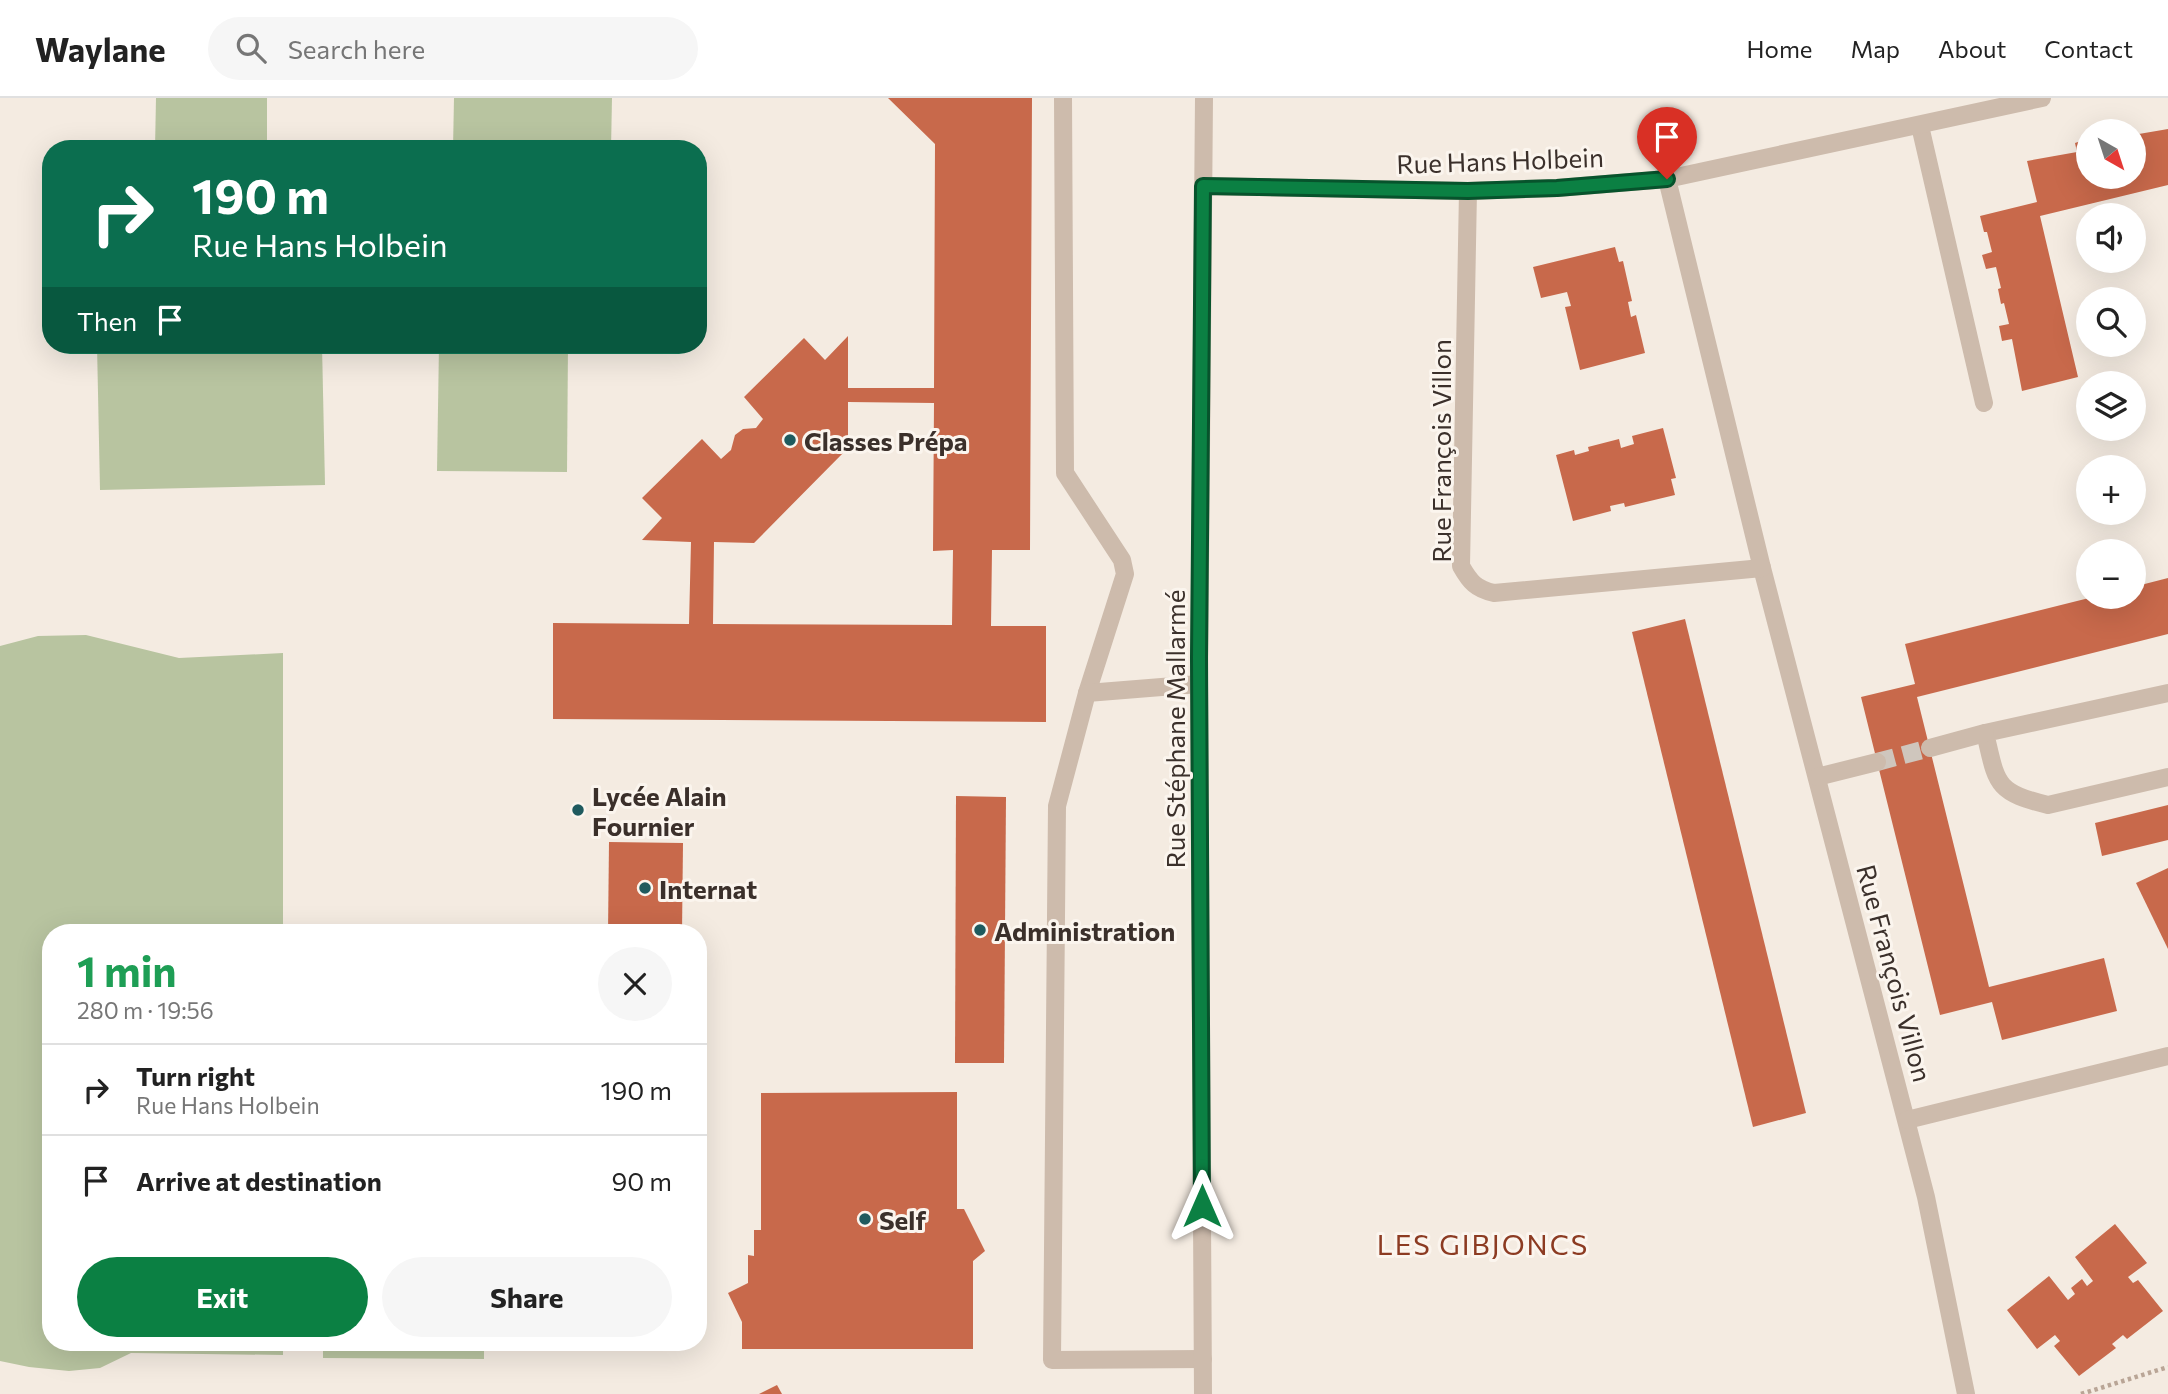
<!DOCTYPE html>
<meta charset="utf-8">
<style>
:root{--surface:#fff;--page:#f6f6f6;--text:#222;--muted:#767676;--line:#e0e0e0;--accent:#0b8043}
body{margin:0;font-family:Commissioner,sans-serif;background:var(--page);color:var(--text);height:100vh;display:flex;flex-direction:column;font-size:26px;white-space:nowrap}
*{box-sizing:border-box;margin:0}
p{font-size:23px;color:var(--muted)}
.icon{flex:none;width:38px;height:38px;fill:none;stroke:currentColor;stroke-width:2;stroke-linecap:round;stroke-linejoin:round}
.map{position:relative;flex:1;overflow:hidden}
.sheet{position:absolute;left:42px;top:826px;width:665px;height:427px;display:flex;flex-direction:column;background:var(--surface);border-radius:28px;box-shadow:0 7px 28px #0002}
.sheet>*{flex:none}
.banner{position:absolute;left:42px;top:42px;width:665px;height:214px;border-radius:28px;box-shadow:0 7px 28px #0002;background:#0b6e4f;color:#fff;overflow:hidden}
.needle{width:46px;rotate:141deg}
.fabs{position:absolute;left:2076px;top:21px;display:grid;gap:14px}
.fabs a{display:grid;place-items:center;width:70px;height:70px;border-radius:50%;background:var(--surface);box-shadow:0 7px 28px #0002;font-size:35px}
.pin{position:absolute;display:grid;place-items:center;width:60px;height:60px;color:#fff;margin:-72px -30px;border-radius:50% 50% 50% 0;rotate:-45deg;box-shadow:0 0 7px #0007}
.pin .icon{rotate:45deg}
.me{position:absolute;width:77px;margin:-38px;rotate:0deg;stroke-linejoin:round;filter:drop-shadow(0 0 5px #0008)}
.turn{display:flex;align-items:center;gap:24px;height:147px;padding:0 35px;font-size:32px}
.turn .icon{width:91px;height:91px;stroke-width:2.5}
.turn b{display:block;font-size:49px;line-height:60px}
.then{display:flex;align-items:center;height:66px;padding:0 35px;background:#0003;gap:14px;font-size:26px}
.round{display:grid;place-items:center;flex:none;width:74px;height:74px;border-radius:37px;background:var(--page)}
.overview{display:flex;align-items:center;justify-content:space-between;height:119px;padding:0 35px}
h1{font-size:42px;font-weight:700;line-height:52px;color:#1e9e55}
.cta{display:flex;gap:14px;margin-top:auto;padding:14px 35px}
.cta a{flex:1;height:80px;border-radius:42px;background:var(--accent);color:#fff;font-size:28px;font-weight:700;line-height:80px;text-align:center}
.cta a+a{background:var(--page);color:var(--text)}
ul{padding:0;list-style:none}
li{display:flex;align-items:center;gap:21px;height:91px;padding:0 35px;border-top:2px solid var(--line)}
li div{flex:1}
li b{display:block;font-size:26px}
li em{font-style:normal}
header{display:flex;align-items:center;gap:42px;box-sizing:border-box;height:98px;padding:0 35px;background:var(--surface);border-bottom:2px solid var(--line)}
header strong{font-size:33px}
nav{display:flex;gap:38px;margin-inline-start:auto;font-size:24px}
.search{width:490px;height:63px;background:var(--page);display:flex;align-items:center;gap:18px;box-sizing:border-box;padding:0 24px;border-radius:38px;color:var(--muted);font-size:26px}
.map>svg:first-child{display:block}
.green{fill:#b8c4a0}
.building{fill:#c8694b;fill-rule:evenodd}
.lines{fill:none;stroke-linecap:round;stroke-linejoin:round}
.street-tunnel{stroke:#cfc6bd;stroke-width:18;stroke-dasharray:18 9;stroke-linecap:butt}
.path{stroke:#b9a596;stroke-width:4.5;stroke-dasharray:3.5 3.5;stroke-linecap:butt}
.lane{stroke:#cdbbac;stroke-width:18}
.street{stroke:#cdbbac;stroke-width:18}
.route-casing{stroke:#07532c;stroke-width:18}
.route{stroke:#0b8043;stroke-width:12}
.poi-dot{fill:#1f5a5e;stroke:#fbf5ee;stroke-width:2.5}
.labels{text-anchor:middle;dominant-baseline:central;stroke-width:6;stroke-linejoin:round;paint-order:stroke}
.street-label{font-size:26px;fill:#3b302b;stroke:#fbf5ee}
.poi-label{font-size:26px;font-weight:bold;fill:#3b302b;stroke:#fbf5ee;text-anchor:start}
.neighbourhood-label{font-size:28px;letter-spacing:2px;fill:#8c3b22;stroke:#fbf5ee}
</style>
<header>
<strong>Waylane</strong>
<div class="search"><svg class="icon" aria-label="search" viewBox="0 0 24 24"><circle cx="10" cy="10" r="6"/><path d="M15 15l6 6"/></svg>Search here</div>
<nav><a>Home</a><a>Map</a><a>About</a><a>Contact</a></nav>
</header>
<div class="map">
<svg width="2168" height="1296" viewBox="0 0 2168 1296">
<rect width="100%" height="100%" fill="#f4ebe1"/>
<g class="green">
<polygon points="156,0 267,0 267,51 155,51"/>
<polygon points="454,0 612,0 611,51 453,51"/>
<polygon points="97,247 322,247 325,387 100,392"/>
<polygon points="439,247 568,247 567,374 437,373"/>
<polygon points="86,537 179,560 283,555 283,835 51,835 51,1244 283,1244 283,1257 131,1255 100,1270 69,1273 29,1269 0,1263 0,548 38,538"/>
<polygon points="323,1244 484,1244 484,1261 323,1260"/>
</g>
<g class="building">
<path d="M 888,0 L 1032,0 L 1030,452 L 992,452 L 991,528 L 1046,528 L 1046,624 L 553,621 L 553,525 L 689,526 L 691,444 L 642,442 L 662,420 L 642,400 L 702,341 L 721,361 L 731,352 L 735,337 L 743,331 L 756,330 L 763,321 L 744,299 L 804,240 L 825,262 L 848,238 L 848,290 L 934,290 L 935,46 ZM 848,304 L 934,305 L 933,453 L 953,452 L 952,527 L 713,526 L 714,444 L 754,445 L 848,350 Z"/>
<polygon points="2168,31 2168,87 2040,118 2078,279 2022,293 2012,241 2002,243 1999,228 2009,226 2004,205 2001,206 1998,191 2001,190 1996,169 1986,171 1982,157 1992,154 1987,134 1984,134 1980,118 2037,104 2027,63 2077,54 2075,45 2087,41 2088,79 2133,79 2133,37"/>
<polygon points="1615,149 1619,164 1623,163 1632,203 1628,204 1631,219 1636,217 1645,255 1580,272 1565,209 1571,208 1567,194 1541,200 1533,169"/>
<polygon points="1663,330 1676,380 1671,381 1675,397 1625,409 1624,405 1610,408 1611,413 1573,423 1556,357 1574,352 1575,357 1589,353 1588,349 1619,341 1621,350 1634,346 1632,338"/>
<polygon points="2168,480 2168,536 1917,599 1989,889 2104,860 2117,913 2002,942 1992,904 1940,917 1861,599 1915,586 1905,546 2093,499 2133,499 2133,489"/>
<polygon points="1685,521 1806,1015 1753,1029 1632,534"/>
<polygon points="956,698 1006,699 1004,965 955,965"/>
<polygon points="2168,707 2168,742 2102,758 2095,725"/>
<polygon points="609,744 683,745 682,835 608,835"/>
<polygon points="2168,770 2168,851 2136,785"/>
<polygon points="957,994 957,1111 964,1111 985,1153 973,1163 973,1251 742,1251 742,1224 728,1195 748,1185 748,1157 754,1158 754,1132 761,1132 761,995"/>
<polygon points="2115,1126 2147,1165 2128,1179 2133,1185 2138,1182 2163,1213 2127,1241 2123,1237 2112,1246 2116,1250 2079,1278 2054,1248 2060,1243 2055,1237 2037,1251 2007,1212 2049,1178 2068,1202 2075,1196 2071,1190 2082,1181 2087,1188 2093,1183 2075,1159"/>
<polygon points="777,1287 782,1296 759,1296"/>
</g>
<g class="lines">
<polyline class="street-tunnel" points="1877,664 1930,650"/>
<polyline class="path" points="2081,1296 2168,1269"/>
<g class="lane">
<polyline points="1063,0 1065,375 1122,462 1125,476 1087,595"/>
<polyline points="1920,28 1984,305"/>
<polyline points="1199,586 1087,595 1057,708 1052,1262 1203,1261"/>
</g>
<g class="street">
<polyline points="1667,81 1762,470 1926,1099 1966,1296"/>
<polyline points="1203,88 1468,93 1557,90 1667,81 2042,0"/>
<path d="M 1468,93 L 1461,468 C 1470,484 1476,491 1494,495 L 1762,470"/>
<path d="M 2168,595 L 1985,635 C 1997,685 1994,694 2048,707 L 2168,679"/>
<polyline points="1930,650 1985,635"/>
<polyline points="1817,679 1877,664"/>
<polyline points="1907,1022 2168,958"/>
<polyline points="1203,1296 1199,586 1204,0"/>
</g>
</g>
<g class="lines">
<g class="route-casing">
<polyline id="route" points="1202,1108 1199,560 1203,88 1468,93 1557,90 1667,81"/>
</g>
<use href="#route" class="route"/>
</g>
<g class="poi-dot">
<circle cx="790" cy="342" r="7"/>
<circle cx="578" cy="712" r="7"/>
<circle cx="645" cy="790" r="7"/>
<circle cx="980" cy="832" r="7"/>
<circle cx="865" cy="1121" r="7"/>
</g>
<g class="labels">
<g class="street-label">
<text transform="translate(1500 62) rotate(-2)">Rue Hans Holbein</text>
<text transform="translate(1440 353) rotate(-90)">Rue François Villon</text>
<text transform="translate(1174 631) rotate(-90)">Rue Stéphane Mallarmé</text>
<text transform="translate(1895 875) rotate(75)">Rue François Villon</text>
</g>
<g class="poi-label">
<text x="804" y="342">Classes Prépa</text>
<text x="592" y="697">Lycée Alain<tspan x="592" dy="30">Fournier</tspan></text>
<text x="659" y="790">Internat</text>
<text x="994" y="832">Administration</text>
<text x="879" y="1121">Self</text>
</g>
<g class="neighbourhood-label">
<text x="1483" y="1146">LES GIBJONCS</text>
</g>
</g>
</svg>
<div class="fabs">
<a><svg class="needle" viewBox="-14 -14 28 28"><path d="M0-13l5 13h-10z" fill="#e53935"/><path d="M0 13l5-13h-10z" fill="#767676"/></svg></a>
<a><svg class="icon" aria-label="sound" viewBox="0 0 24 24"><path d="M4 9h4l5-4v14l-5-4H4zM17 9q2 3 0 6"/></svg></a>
<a><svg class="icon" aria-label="search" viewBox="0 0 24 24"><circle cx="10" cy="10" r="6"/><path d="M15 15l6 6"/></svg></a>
<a><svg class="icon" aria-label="layers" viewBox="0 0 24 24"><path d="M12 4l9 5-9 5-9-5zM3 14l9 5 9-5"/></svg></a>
<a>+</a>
<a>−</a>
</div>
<div class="pin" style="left:1667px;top:81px;background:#d93025"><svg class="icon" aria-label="arrive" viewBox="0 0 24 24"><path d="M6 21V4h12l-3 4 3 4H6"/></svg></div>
<svg class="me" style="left:1202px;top:1108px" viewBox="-20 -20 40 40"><path d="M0-17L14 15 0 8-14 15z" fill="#0b8043" stroke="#fff" stroke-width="4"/></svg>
<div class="banner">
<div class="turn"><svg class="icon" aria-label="right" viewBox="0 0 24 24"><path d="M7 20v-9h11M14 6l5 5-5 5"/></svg><div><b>190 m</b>Rue Hans Holbein</div></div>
<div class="then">Then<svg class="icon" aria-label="arrive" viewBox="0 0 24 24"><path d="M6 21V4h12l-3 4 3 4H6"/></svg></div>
</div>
<section class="sheet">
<div class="overview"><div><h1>1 min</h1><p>280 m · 19:56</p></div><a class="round"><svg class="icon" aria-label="close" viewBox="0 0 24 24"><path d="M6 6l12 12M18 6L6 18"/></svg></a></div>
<ul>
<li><svg class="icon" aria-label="right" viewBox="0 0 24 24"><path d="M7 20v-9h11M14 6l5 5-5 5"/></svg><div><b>Turn right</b><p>Rue Hans Holbein</p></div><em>190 m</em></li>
<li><svg class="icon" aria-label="arrive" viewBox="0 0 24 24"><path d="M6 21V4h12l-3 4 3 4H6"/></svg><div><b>Arrive at destination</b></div><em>90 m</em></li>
</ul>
<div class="cta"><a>Exit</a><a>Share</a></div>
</section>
</div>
